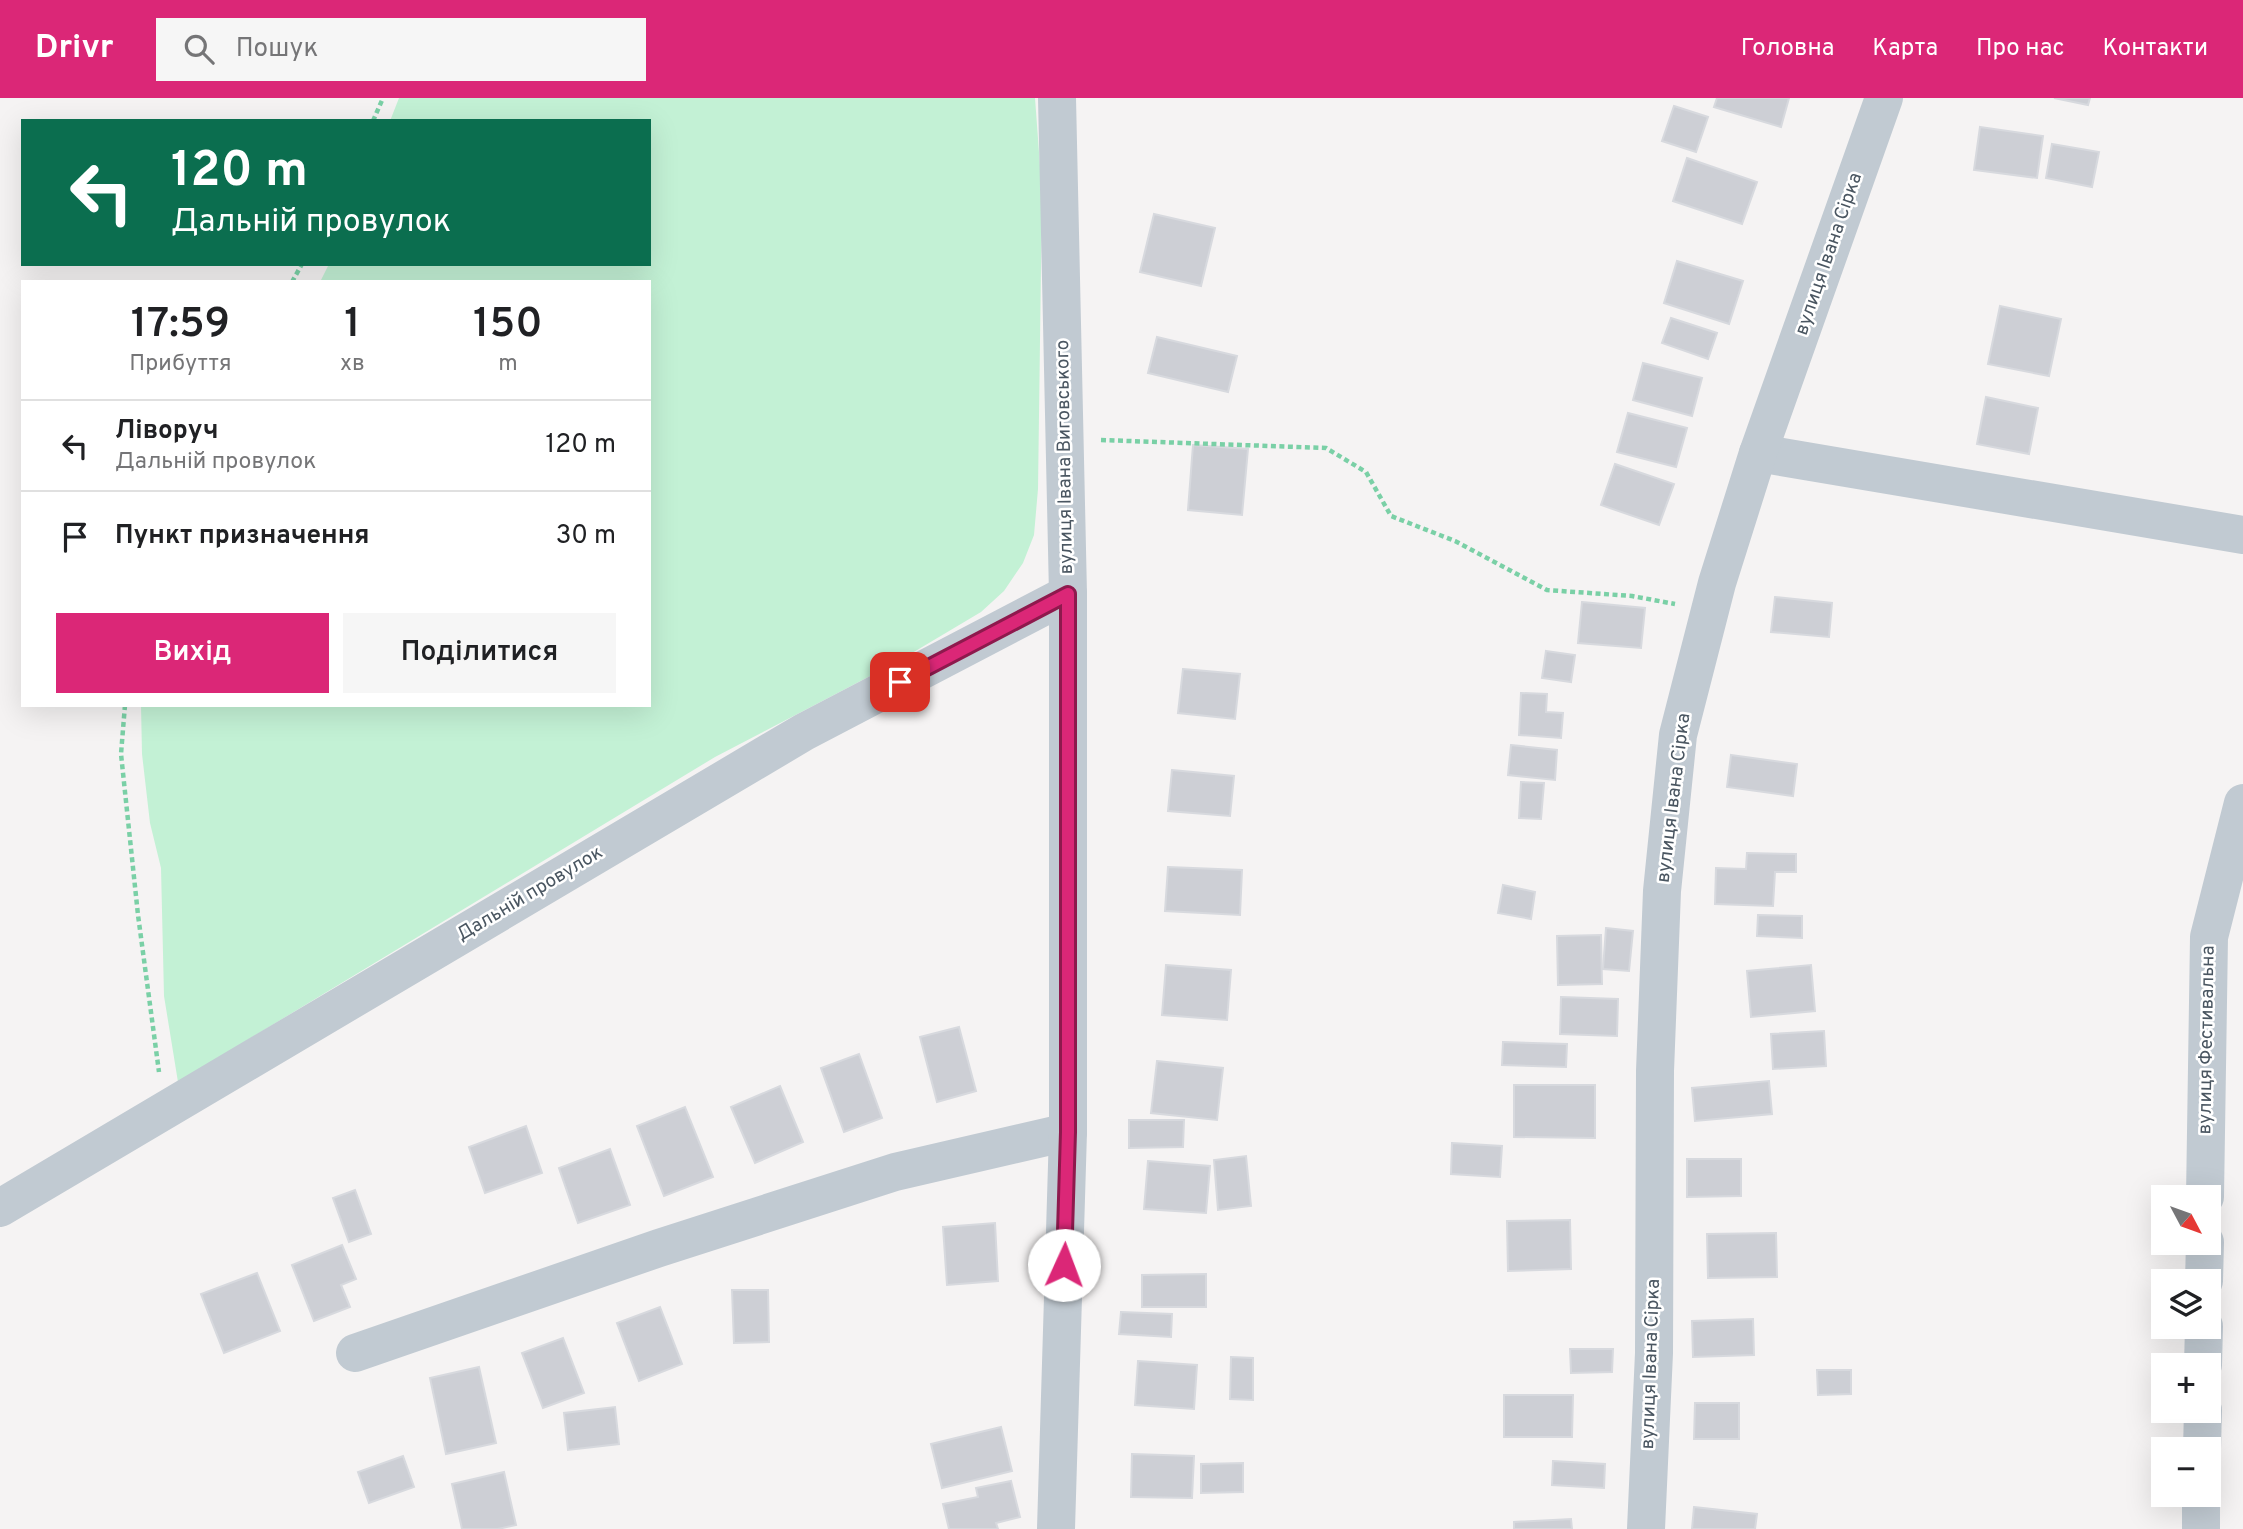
<!DOCTYPE html>
<html lang="uk">
<meta charset="utf-8">
<style>
:root{--surface:#fff;--page:#f6f6f6;--text:#202124;--muted:#757577;--line:#e0e0e0;--accent:#db2777}
body{margin:0;font-family:Overpass,sans-serif;background:var(--page);color:var(--text);height:100vh;display:flex;flex-direction:column;font-size:26px;white-space:nowrap}
*{box-sizing:border-box;margin:0}
p{font-size:23px;color:var(--muted)}
.icon{flex:none;width:38px;height:38px;fill:none;stroke:currentColor;stroke-width:2;stroke-linecap:round;stroke-linejoin:round}
.map{position:relative;flex:1;overflow:hidden}
.panel{position:absolute;left:21px;top:182px;width:630px;height:427px;display:flex;flex-direction:column;background:var(--surface);border-radius:0px;box-shadow:0 7px 28px #0002}
.panel>*{flex:none}
.hud{position:absolute;left:21px;top:21px;width:630px;height:147px;border-radius:0px;box-shadow:0 7px 28px #0002;background:#0b6e4f;color:#fff;overflow:hidden}
.needle{width:46px;rotate:131deg}
.buttons{position:absolute;left:2151px;top:1087px;display:grid;gap:14px}
.buttons a{display:grid;place-items:center;width:70px;height:70px;border-radius:0px;background:var(--surface);box-shadow:0 7px 28px #0002;font-size:35px}
.pin{position:absolute;display:grid;place-items:center;width:60px;height:60px;color:#fff;margin:-30px;border-radius:14px;box-shadow:0 4px 10px #0006}
.me{position:absolute;width:77px;margin:-38px;rotate:2deg;stroke-linejoin:round;filter:drop-shadow(0 0 5px #0008)}
.turn{display:flex;align-items:center;gap:24px;height:147px;padding:0 35px;font-size:32px}
.turn .icon{width:91px;height:91px;stroke-width:2.5}
.turn b{display:block;font-size:49px;line-height:60px}
.eta{display:flex;justify-content:space-evenly;align-items:center;height:119px;text-align:center}
.eta b{font-size:42px;font-weight:600;line-height:49px}
.action{display:flex;gap:14px;margin-top:auto;padding:14px 35px}
.action a{flex:1;height:80px;border-radius:0px;background:var(--accent);color:#fff;font-size:28px;font-weight:600;line-height:80px;text-align:center}
.action a+a{background:var(--page);color:var(--text)}
ul{padding:0;list-style:none}
li{display:flex;align-items:center;gap:21px;height:91px;padding:0 35px;border-top:2px solid var(--line)}
li div{flex:1}
li b{display:block;font-size:26px}
li em{font-style:normal}
header{display:flex;align-items:center;gap:42px;box-sizing:border-box;height:98px;padding:0 35px;background:var(--accent);color:#fff}
header strong{font-size:33px}
nav{display:flex;gap:38px;margin-inline-start:auto;font-size:24px}
.search{width:490px;height:63px;background:var(--page);display:flex;align-items:center;gap:18px;box-sizing:border-box;padding:0 24px;border-radius:0px;color:var(--muted);font-size:26px}
.map>svg:first-child{display:block}
.green{fill:#c3f1d5}
.building{fill:#cdcfd5;stroke:#d7d9de;stroke-width:2}
.lines{fill:none;stroke-linecap:round;stroke-linejoin:round}
.path{stroke:#7ad0a6;stroke-width:4.5;stroke-dasharray:5 3.5;stroke-linecap:butt}
.minor{stroke:#c1cad2;stroke-width:38}
.route-casing{stroke:#8e194d;stroke-width:18}
.route{stroke:#db2777;stroke-width:12}
.labels{text-anchor:middle;dominant-baseline:central;stroke-width:5;stroke-linejoin:round;paint-order:stroke}
.street-label{font-size:19px;fill:#4a5661;stroke:#fff}
</style>
<header>
<strong>Drivr</strong>
<div class="search"><svg class="icon" aria-label="search" viewBox="0 0 24 24"><circle cx="10" cy="10" r="6"/><path d="M15 15l6 6"/></svg>Пошук</div>
<nav><a>Головна</a><a>Карта</a><a>Про нас</a><a>Контакти</a></nav>
</header>
<div class="map">
<svg width="2243" height="1431" viewBox="0 0 2243 1431">
<rect width="100%" height="100%" fill="#f5f3f3"/>
<polygon class="green" points="399,0 1035,0 1042,95 1038,391 1034,437 1023,465 1004,493 981,514 897,564 715,659 178,984 164,898 161,770 150,725 142,656 141,607 649,607 649,184 320,184 329,166 649,166 649,23 390,23"/>
<g class="building">
<polygon points="1717,0 1789,0 1781,29 1714,9"/>
<polygon points="2054,0 2090,0 2088,7"/>
<polygon points="1674,8 1708,19 1696,54 1662,43"/>
<polygon points="1980,29 2043,38 2037,80 1974,72"/>
<polygon points="2052,46 2099,54 2092,89 2046,80"/>
<polygon points="1687,60 1757,84 1742,126 1673,103"/>
<polygon points="1154,116 1215,130 1201,188 1140,174"/>
<polygon points="1677,163 1743,183 1729,226 1664,205"/>
<polygon points="2000,208 2061,221 2049,278 1988,266"/>
<polygon points="1671,220 1717,235 1708,261 1662,245"/>
<polygon points="1157,239 1237,258 1228,294 1148,275"/>
<polygon points="1643,265 1702,280 1692,318 1633,302"/>
<polygon points="1986,299 2038,310 2029,356 1977,346"/>
<polygon points="1628,315 1687,330 1676,369 1617,354"/>
<polygon points="1193,347 1248,351 1242,417 1188,412"/>
<polygon points="1615,366 1674,386 1659,427 1601,407"/>
<polygon points="1775,499 1832,505 1829,539 1771,534"/>
<polygon points="1582,504 1645,510 1641,550 1578,545"/>
<polygon points="1546,553 1575,557 1571,584 1542,580"/>
<polygon points="1183,571 1240,576 1235,621 1178,615"/>
<polygon points="1521,595 1547,596 1546,614 1563,615 1561,640 1519,637"/>
<polygon points="1511,647 1557,652 1555,682 1508,677"/>
<polygon points="1731,657 1797,666 1793,698 1727,689"/>
<polygon points="1172,672 1234,678 1230,718 1168,713"/>
<polygon points="1521,684 1544,685 1541,721 1519,720"/>
<polygon points="1747,755 1796,756 1796,774 1775,774 1773,808 1715,806 1716,770 1746,771"/>
<polygon points="1168,769 1242,772 1240,817 1165,813"/>
<polygon points="1503,787 1535,794 1531,821 1498,815"/>
<polygon points="1758,817 1802,818 1802,840 1757,838"/>
<polygon points="1606,830 1633,833 1629,873 1603,871"/>
<polygon points="1601,837 1602,886 1558,887 1557,838"/>
<polygon points="1166,867 1231,872 1227,922 1162,917"/>
<polygon points="1811,867 1815,913 1751,919 1747,873"/>
<polygon points="1561,899 1618,901 1617,938 1560,936"/>
<polygon points="959,929 976,993 937,1004 920,939"/>
<polygon points="1824,933 1826,968 1773,971 1771,936"/>
<polygon points="1503,944 1567,946 1566,969 1502,967"/>
<polygon points="859,956 882,1020 844,1034 821,970"/>
<polygon points="1157,963 1223,970 1217,1022 1151,1015"/>
<polygon points="1769,983 1772,1016 1695,1023 1692,990"/>
<polygon points="1514,987 1595,987 1595,1040 1514,1039"/>
<polygon points="780,988 803,1044 755,1065 731,1009"/>
<polygon points="685,1009 713,1079 664,1098 637,1028"/>
<polygon points="1129,1022 1184,1022 1183,1049 1129,1050"/>
<polygon points="526,1028 542,1075 485,1095 469,1049"/>
<polygon points="1452,1045 1502,1048 1500,1079 1451,1076"/>
<polygon points="610,1051 630,1107 578,1125 559,1070"/>
<polygon points="1246,1058 1251,1108 1218,1112 1214,1062"/>
<polygon points="1687,1061 1741,1061 1741,1098 1687,1099"/>
<polygon points="1148,1063 1210,1068 1206,1115 1144,1111"/>
<polygon points="355,1092 371,1136 349,1144 333,1100"/>
<polygon points="1570,1122 1571,1171 1508,1173 1507,1123"/>
<polygon points="995,1125 998,1183 947,1187 943,1129"/>
<polygon points="1776,1135 1777,1179 1708,1180 1707,1136"/>
<polygon points="342,1147 356,1181 341,1187 350,1209 314,1223 292,1167"/>
<polygon points="257,1175 280,1233 224,1255 201,1196"/>
<polygon points="1206,1176 1206,1209 1142,1209 1142,1177"/>
<polygon points="732,1192 768,1192 769,1244 734,1245"/>
<polygon points="660,1209 682,1266 639,1283 617,1225"/>
<polygon points="1121,1214 1172,1216 1171,1239 1119,1236"/>
<polygon points="1753,1221 1754,1257 1693,1259 1692,1223"/>
<polygon points="563,1240 584,1295 543,1310 522,1255"/>
<polygon points="1570,1251 1613,1251 1612,1274 1571,1275"/>
<polygon points="1231,1259 1253,1260 1253,1302 1230,1301"/>
<polygon points="1138,1263 1197,1267 1194,1311 1135,1307"/>
<polygon points="479,1269 496,1345 446,1356 430,1280"/>
<polygon points="1817,1272 1851,1272 1851,1296 1818,1297"/>
<polygon points="1504,1297 1573,1297 1572,1339 1504,1339"/>
<polygon points="1695,1305 1739,1305 1739,1341 1694,1341"/>
<polygon points="615,1309 619,1346 568,1352 564,1315"/>
<polygon points="1001,1329 1012,1373 942,1390 931,1346"/>
<polygon points="1132,1356 1194,1358 1192,1400 1131,1399"/>
<polygon points="403,1358 414,1389 369,1405 358,1374"/>
<polygon points="1553,1363 1605,1366 1604,1390 1552,1387"/>
<polygon points="1243,1365 1243,1394 1201,1395 1201,1366"/>
<polygon points="504,1374 516,1427 498,1431 462,1431 452,1386"/>
<polygon points="1011,1383 1020,1419 996,1425 998,1431 949,1431 943,1406 978,1399 976,1390"/>
<polygon points="1694,1409 1757,1416 1755,1431 1692,1431"/>
<polygon points="1571,1421 1572,1431 1514,1431 1514,1424"/>
</g>
<g class="lines">
<g class="path">
<polyline points="373,23 383,0"/>
<polyline points="292,184 302,166"/>
<polyline points="1101,342 1326,350 1366,374 1391,418 1455,443 1547,492 1632,498 1675,506"/>
<polyline points="125,607 121,656 138,817 159,974"/>
</g>
<g class="minor">
<polyline points="1758,355 2243,437"/>
<polyline points="2205,1099 2209,839 2243,705"/>
<polyline points="0,1110 804,634 1068,496"/>
<polyline points="2204,1183 2205,1144"/>
<polyline points="355,1255 659,1150 895,1074 1068,1034"/>
<polyline points="2203,1267 2204,1228"/>
<polyline points="2202,1351 2203,1312"/>
<polyline points="1056,1431 1068,1034 1068,496 1057,0"/>
<polyline points="1646,1431 1654,1255 1655,973 1662,793 1678,637 1717,485 1758,355 1884,0"/>
<polyline points="2201,1431 2201,1396"/>
</g>
</g>
<g class="lines">
<g class="route-casing">
<polyline id="route" points="900,584 1068,496 1068,1034 1064,1167"/>
</g>
<use href="#route" class="route"/>
</g>
<g class="labels">
<g class="street-label">
<text transform="translate(1829 156) rotate(-71)">вулиця Івана Сірка</text>
<text transform="translate(1065 359) rotate(-91)">вулиця Івана Виговського</text>
<text transform="translate(1674 700) rotate(-83)">вулиця Івана Сірка</text>
<text transform="translate(530 796) rotate(-31)">Дальній провулок</text>
<text transform="translate(2207 942) rotate(-89)">вулиця Фестивальна</text>
<text transform="translate(1651 1266) rotate(-88)">вулиця Івана Сірка</text>
</g>
</g>
</svg>
<div class="buttons">
<a><svg class="needle" viewBox="-14 -14 28 28"><path d="M0-13l5 13h-10z" fill="#e53935"/><path d="M0 13l5-13h-10z" fill="#757577"/></svg></a>
<a><svg class="icon" aria-label="layers" viewBox="0 0 24 24"><path d="M12 4l9 5-9 5-9-5zM3 14l9 5 9-5"/></svg></a>
<a>+</a>
<a>−</a>
</div>
<div class="pin" style="left:900px;top:584px;background:#d93025"><svg class="icon" aria-label="arrive" viewBox="0 0 24 24"><path d="M6 21V4h12l-3 4 3 4H6"/></svg></div>
<svg class="me" style="left:1064px;top:1167px" viewBox="-20 -20 40 40"><circle r="19" fill="#fff"/><path d="M0-13L10 11 0 6-10 11z" fill="#db2777"/></svg>
<div class="hud">
<div class="turn"><svg class="icon" aria-label="left" viewBox="0 0 24 24"><path d="M17 20v-9H6M10 6l-5 5 5 5"/></svg><div><b>120 m</b>Дальній провулок</div></div>
</div>
<section class="panel">
<div class="eta">
<div><b>17:59</b><p>Прибуття</p></div>
<div><b>1</b><p>хв</p></div>
<div><b>150</b><p>m</p></div>
</div>
<ul>
<li><svg class="icon" aria-label="left" viewBox="0 0 24 24"><path d="M17 20v-9H6M10 6l-5 5 5 5"/></svg><div><b>Ліворуч</b><p>Дальній провулок</p></div><em>120 m</em></li>
<li><svg class="icon" aria-label="arrive" viewBox="0 0 24 24"><path d="M6 21V4h12l-3 4 3 4H6"/></svg><div><b>Пункт призначення</b></div><em>30 m</em></li>
</ul>
<div class="action"><a>Вихід</a><a>Поділитися</a></div>
</section>
</div>
